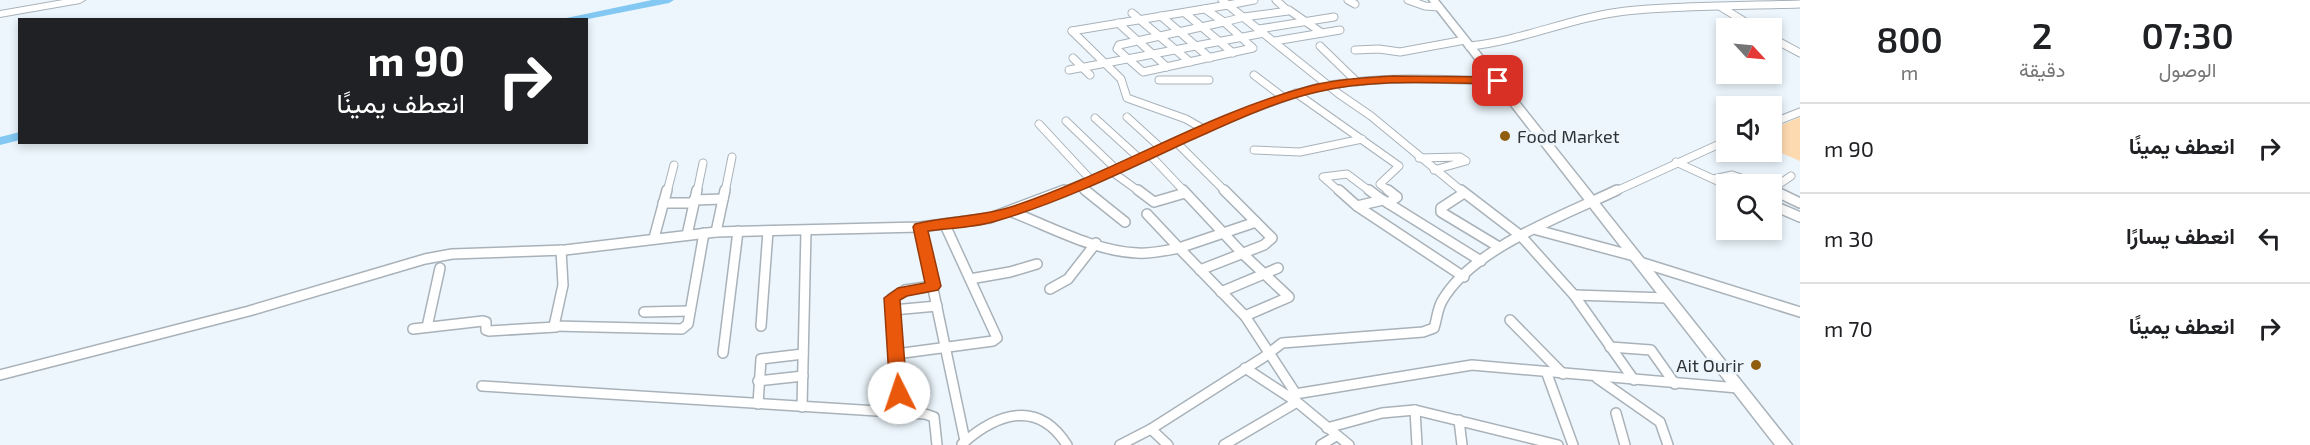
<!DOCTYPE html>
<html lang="ar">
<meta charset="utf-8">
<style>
:root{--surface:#fff;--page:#f6f6f6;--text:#202124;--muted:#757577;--line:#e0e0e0}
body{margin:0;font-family:"Exo 2",Vazirmatn,sans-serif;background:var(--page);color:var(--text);direction:rtl;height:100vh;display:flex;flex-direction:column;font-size:22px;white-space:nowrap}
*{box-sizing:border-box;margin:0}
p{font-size:20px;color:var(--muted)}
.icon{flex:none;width:33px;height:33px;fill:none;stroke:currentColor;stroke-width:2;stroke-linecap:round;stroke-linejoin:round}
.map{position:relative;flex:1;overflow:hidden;direction:ltr}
.side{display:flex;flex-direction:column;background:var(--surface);width:510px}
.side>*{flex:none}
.top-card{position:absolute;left:18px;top:18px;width:570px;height:126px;border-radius:0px;box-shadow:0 3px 9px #0003;direction:rtl;background:#202124;color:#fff;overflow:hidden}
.needle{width:39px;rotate:116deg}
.tools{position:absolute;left:1716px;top:18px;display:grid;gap:12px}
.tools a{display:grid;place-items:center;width:66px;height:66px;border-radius:0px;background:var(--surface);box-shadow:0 3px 9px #0003;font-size:30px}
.pin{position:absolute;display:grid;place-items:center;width:51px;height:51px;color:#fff;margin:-26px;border-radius:12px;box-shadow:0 3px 9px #0006}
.me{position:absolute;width:66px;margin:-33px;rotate:356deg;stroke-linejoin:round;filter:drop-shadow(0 0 4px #0008)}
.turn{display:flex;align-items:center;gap:21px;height:126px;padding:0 24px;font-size:27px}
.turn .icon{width:78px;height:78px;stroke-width:2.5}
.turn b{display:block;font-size:42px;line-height:51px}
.eta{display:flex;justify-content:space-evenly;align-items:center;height:102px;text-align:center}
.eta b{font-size:36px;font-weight:600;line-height:42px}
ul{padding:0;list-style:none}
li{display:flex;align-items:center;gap:18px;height:90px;padding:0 24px;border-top:2px solid var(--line)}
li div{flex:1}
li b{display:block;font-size:22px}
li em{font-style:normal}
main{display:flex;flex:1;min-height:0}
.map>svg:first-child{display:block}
.green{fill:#fedab0}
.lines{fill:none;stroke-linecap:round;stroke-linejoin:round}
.river{fill:#82c8f3;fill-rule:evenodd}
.street-far1-casing{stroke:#a9b2b9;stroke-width:9}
.street-casing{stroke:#a9b2b9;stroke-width:12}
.secondary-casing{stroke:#a9b2b9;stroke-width:3}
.primary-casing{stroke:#a9b2b9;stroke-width:2}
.street-far1{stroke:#fff;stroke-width:7}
.street{stroke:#fff;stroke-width:9}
.secondary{fill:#fff;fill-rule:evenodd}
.primary{fill:#fff;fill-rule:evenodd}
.route{fill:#ea580c;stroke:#983908;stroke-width:1.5}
.poi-dot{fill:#915e10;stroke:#ecf6fc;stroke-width:2}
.labels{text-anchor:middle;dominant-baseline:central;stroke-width:5;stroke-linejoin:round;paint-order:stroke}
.poi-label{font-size:18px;fill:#2f3336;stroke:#ecf6fc;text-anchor:start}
</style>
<main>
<section class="side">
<div class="eta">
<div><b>07:30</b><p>الوصول</p></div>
<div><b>2</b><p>دقيقة</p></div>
<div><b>800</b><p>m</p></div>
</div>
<ul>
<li><svg class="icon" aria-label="right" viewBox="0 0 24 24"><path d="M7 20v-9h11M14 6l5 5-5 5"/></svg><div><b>انعطف يمينًا</b></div><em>90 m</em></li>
<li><svg class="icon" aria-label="left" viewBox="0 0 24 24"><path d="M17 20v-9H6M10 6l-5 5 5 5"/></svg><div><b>انعطف يسارًا</b></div><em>30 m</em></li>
<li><svg class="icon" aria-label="right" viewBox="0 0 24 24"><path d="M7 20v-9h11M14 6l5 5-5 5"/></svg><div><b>انعطف يمينًا</b></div><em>70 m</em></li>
</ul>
</section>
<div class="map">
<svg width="1800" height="445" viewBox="0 0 1800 445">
<rect width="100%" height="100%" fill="#ecf6fc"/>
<polygon class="green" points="1800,117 1800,161 1772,149 1772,129"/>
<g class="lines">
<g class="river">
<polygon points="652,0 674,0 669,3 583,20 557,20"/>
<polygon points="20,132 20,140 0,145 0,137"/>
</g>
<g class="street-far1-casing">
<g id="street-far1">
<polyline points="1254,0 1228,5 1339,94 1371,116 1463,192"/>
<polyline points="1348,0 1355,4"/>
<polyline points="1408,0 1425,6 1439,7"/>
<polyline points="1721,7 1755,28"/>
<polyline points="1205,9 1224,22"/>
<polyline points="1289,10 1322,33"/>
<polyline points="1132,13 1190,62"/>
<polyline points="1185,13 1233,53"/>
<polyline points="1161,16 1210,58"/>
<polyline points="1244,17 1288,11 1276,0"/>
<polygon points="1224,22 1253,48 1143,72 1117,49 1119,45"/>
<polyline points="1224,22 1244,17"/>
<polyline points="1118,23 1167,67"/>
<polyline points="1259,29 1334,17"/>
<polyline points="1072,31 1121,79 1127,98 1186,119 1205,130"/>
<polyline points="1072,31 1228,5 1222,0"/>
<polyline points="1772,38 1800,53"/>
<polyline points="1275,41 1340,30"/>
<polyline points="1320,46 1357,82"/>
<path d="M 1469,46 C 1522,41 1572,17 1626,11 C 1683,5 1742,6 1800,4"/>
<polyline points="1355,50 1379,49 1400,52 1465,40"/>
<polyline points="1073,58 1090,75"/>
<polyline points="1069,70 1264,33"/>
<polyline points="1254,75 1283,97"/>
<polyline points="1159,80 1209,80"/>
<polyline points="1296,93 1399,166 1380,184 1390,192"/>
<polyline points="1127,117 1162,149"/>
<polyline points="1095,118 1140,159"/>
<polyline points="1066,121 1116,169"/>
<polyline points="1772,123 1800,112"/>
<polyline points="1039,124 1091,180"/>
<polyline points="1177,143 1226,192"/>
<polyline points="1254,150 1300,152 1362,139"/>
<polyline points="1150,155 1185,192"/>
<polyline points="1419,158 1460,157 1466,161 1434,170"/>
<polyline points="1676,162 1726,185"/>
<polyline points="1111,171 1140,192"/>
<polyline points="1714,179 1732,175 1759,184"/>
<polyline points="1078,185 1087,192"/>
<polyline points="1772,189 1791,176"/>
<polyline points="1772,190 1776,192"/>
<polyline points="667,192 674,165"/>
<polyline points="697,192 703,163"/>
<polyline points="725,192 732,157"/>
<path d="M 1060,192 C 1128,166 1192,131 1261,106 C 1283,98 1306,89 1330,85 C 1385,76 1443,79 1498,81"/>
<polyline points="1340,192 1323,177 1347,174 1371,192"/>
<polyline points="1614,192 1726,141"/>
</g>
</g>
<g class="street-casing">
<g id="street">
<polyline points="1085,190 1125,222"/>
<polyline points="1138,190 1154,202 1185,193"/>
<polyline points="1183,190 1243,254 1289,297 1245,316"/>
<polyline points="1339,190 1357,206"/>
<polyline points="1369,190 1381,199"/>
<polyline points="1461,190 1521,236 1574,295 1634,380"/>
<polyline points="1773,190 1800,203"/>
<polyline points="1464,193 1441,208 1441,212 1499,247"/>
<polyline points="694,200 723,199"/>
<polyline points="663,203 693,203"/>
<polyline points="1388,203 1397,197 1388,190"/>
<polyline points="1772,205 1800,217"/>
<path d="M 1012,212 C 1051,227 1094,251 1137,253 C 1151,254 1165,251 1179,248 L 1245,316 L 1296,394"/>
<polyline points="1147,214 1179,248 1256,222"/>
<polyline points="920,227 965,441"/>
<polyline points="1537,230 1634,256"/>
<polyline points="716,232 725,190"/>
<polyline points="687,235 697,190"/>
<polyline points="654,238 667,190"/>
<polyline points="561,250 563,285 554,326 682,329 688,324 704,233"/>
<polyline points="1640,262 1800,312"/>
<polyline points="1200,270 1264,245 1272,238 1224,190"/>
<polyline points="1464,277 1357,206 1383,200 1481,261"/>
<polyline points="970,279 1010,272 1037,264"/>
<polyline points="1050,289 1068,279 1096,243"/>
<polyline points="1221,292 1278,268"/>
<polyline points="1574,295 1667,298"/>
<polyline points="893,310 937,306"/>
<polyline points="644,312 690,311"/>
<polyline points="1510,320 1563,374"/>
<polyline points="761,326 768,231"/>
<polyline points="427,327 440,268"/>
<polyline points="413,329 483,321 486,322 486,330 489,331 556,327"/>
<polyline points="1610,347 1651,350 1675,384"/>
<polyline points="723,353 738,231"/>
<polyline points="896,354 993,341 997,338 945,225"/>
<polyline points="1245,368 1297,402 1349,445"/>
<polyline points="1547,374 1573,445"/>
<polyline points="0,375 249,311 425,259 452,254 565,250 716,232 920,227 990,218 1064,190"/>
<polyline points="1597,378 1660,422 1668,445"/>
<polyline points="758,381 803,376"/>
<polyline points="482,386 925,414 934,417 937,445"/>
<polyline points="1289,395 1472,365 1738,388"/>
<polyline points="758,404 761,359 803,354"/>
<polyline points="802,407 806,231"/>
<polyline points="1415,410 1417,445"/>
<polyline points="900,413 892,298 905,290 933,286"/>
<polyline points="1616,413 1625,445"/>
<polyline points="1459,420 1462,445"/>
<polyline points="1327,428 1382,413 1415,410 1558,445"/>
<polyline points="1151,429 1168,445"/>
<path d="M 962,444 C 997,413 1038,399 1067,445"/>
<path d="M 1120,445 L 1151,429 L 1264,357 L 1282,343 L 1423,332 L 1434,328 C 1437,319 1437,310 1442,301 C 1472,248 1563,216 1617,190"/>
<polyline points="1224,445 1297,402"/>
<polyline points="1321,445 1336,436"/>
</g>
</g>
<g class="secondary-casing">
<polygon id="secondary" points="1429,0 1438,0 1792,445 1775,445"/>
</g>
<g class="primary-casing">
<polygon id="primary" points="63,0 85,0 80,3 0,17 0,11"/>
</g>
<use href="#street-far1" class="street-far1"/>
<use href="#street" class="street"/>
<use href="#secondary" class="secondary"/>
<use href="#primary" class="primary"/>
</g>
<path class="route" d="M 1392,76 L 1498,77 L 1504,81 L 1498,84 C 1439,83 1375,78 1317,92 C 1273,102 1230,123 1189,141 C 1127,170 1062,202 996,221 C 974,228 950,228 928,231 L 941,286 L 938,290 L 907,296 L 900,300 L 907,393 L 905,398 L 899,399 L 893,398 L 890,393 L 884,298 L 898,288 L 925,283 L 913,227 L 915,224 C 948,216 982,217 1014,206 C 1115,172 1207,113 1310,86 C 1337,79 1365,78 1392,76 Z"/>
<g class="poi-dot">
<circle cx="1505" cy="136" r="6"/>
<circle cx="1756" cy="365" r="6"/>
</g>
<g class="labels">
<g class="poi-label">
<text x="1517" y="136">Food Market</text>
<text x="1744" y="365" text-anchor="end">Ait Ourir</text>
</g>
</g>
</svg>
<div class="tools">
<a><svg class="needle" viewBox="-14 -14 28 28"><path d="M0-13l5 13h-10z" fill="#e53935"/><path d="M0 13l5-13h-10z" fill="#757577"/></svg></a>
<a><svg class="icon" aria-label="sound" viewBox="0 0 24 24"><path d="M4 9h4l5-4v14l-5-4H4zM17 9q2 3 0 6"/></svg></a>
<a><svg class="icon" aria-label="search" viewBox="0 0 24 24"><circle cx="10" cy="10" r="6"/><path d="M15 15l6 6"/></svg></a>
</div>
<div class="pin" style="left:1498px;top:81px;background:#d93025"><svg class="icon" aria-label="arrive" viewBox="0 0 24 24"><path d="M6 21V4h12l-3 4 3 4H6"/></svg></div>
<svg class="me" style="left:899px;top:393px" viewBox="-20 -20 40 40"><circle r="19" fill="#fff"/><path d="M0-13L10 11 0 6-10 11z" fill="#ea580c"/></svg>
<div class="top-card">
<div class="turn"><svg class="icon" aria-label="right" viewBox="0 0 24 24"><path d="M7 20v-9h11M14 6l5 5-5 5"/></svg><div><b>90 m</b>انعطف يمينًا</div></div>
</div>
</div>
</main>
